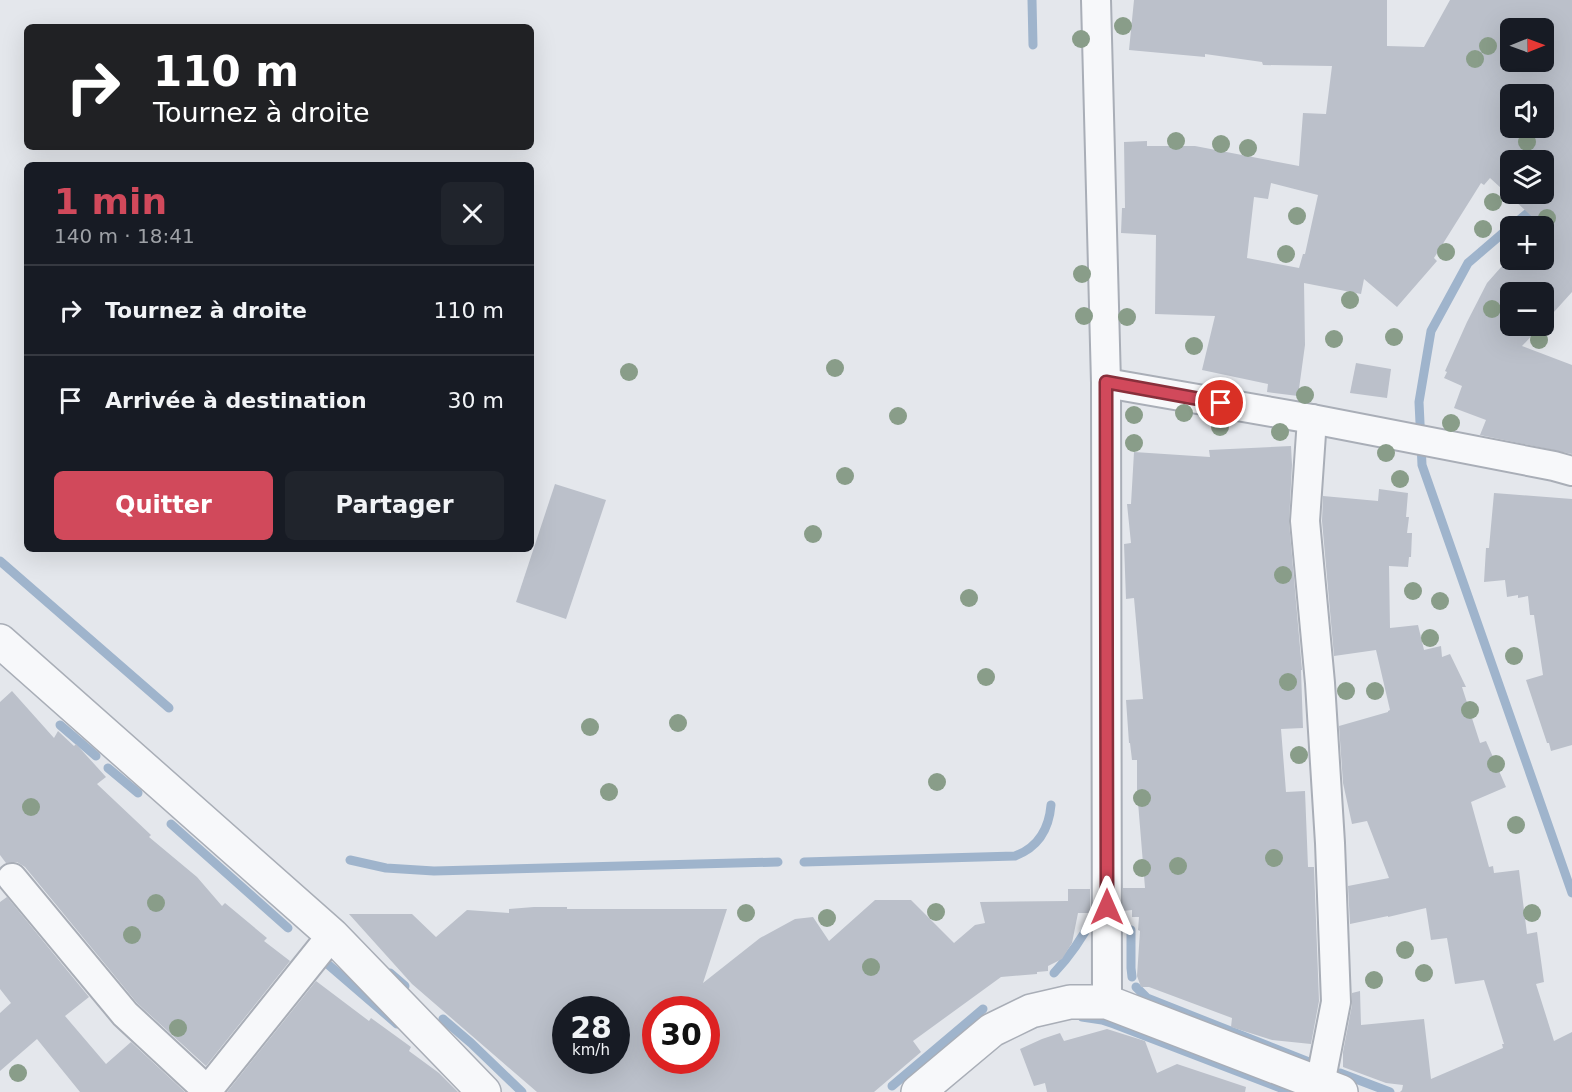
<!DOCTYPE html>
<html lang="fr">
<meta charset="utf-8">
<style>
:root{--surface:#171b24;--page:#20242c;--text:#f1f3f6;--muted:#9ea1a6;--line:#363941;--accent:#d1495b}
body{margin:0;font-family:"DejaVu Sans",sans-serif;background:var(--page);color:var(--text);height:100vh;display:flex;flex-direction:column;font-size:22px;white-space:nowrap}
*{box-sizing:border-box;margin:0}
p{font-size:20px;color:var(--muted)}
.icon{flex:none;width:33px;height:33px;fill:none;stroke:currentColor;stroke-width:2;stroke-linecap:round;stroke-linejoin:round}
.map{position:relative;flex:1;overflow:hidden}
.details{position:absolute;left:24px;top:162px;width:510px;height:390px;display:flex;flex-direction:column;background:var(--surface);border-radius:9px;box-shadow:0 6px 24px #0002}
.details>*{flex:none}
.hud{position:absolute;left:24px;top:24px;width:510px;height:126px;border-radius:9px;box-shadow:0 6px 24px #0002;background:#202124;color:#fff;overflow:hidden}
.needle{width:39px;rotate:89deg}
.tools{position:absolute;left:1500px;top:18px;display:grid;gap:12px}
.tools a{display:grid;place-items:center;width:54px;height:54px;border-radius:9px;background:var(--surface);box-shadow:0 6px 24px #0002;font-size:30px}
.speed{position:absolute;left:552px;top:996px;display:flex;gap:12px;font-size:30px;font-weight:700;text-align:center}
.speed>*{display:grid;place-content:center;width:78px;height:78px;border-radius:50%;background:var(--surface);box-shadow:0 6px 24px #0002;line-height:1}
.speed small{font-size:15px;font-weight:400}
.speed .limit{border:9px solid #d22;background:#fff;color:#111}
.pin{position:absolute;display:grid;place-items:center;width:51px;height:51px;color:#fff;margin:-26px;border:3px solid #fff;border-radius:50%;box-shadow:0 2px 6px #0007}
.me{position:absolute;width:66px;margin:-33px;rotate:0deg;stroke-linejoin:round;filter:drop-shadow(0 0 4px #0008)}
.turn{display:flex;align-items:center;gap:21px;height:126px;padding:0 30px;font-size:27px}
.turn .icon{width:78px;height:78px;stroke-width:2.5}
.turn b{display:block;font-size:42px;line-height:51px}
.round{display:grid;place-items:center;flex:none;width:63px;height:63px;border-radius:9px;background:var(--page)}
.head{display:flex;align-items:center;justify-content:space-between;height:102px;padding:0 30px}
h1{font-size:36px;font-weight:800;line-height:45px;color:var(--accent)}
.action{display:flex;gap:12px;margin-top:auto;padding:12px 30px}
.action a{flex:1;height:69px;border-radius:9px;background:var(--accent);color:#fff;font-size:24px;font-weight:800;line-height:69px;text-align:center}
.action a+a{background:var(--page);color:var(--text)}
ul{padding:0;list-style:none}
li{display:flex;align-items:center;gap:18px;height:90px;padding:0 30px;border-top:2px solid var(--line)}
li div{flex:1}
li b{display:block;font-size:22px}
li em{font-style:normal}
.map>svg:first-child{display:block}
.lines{fill:none;stroke-linecap:round;stroke-linejoin:round}
.stream{stroke:#9fb4cc;stroke-width:9}
.building{fill:#bbc0ca;fill-rule:evenodd}
.minor-casing{stroke:#a9aeb7;stroke-width:32}
.tertiary-casing{stroke:#a9aeb7;stroke-width:36}
.minor{stroke:#f7f8fa;stroke-width:28}
.tertiary{stroke:#f7f8fa;stroke-width:33}
.tree{fill:#899d89}
.route-casing{stroke:#882f3b;stroke-width:15}
.route{stroke:#d1495b;stroke-width:10}
</style>
<div class="map">
<svg width="1572" height="1092" viewBox="0 0 1572 1092">
<rect width="100%" height="100%" fill="#e4e7ec"/>
<g class="lines">
<g class="stream">
<polyline points="1032,0 1033,45"/>
<polyline points="1512,226 1536,206"/>
<polyline points="1510,227 1468,263 1431,331 1419,402 1422,465 1572,893"/>
<polyline points="0,561 169,708"/>
<polyline points="60,725 96,756"/>
<polyline points="108,768 138,793"/>
<polyline points="171,824 288,928"/>
<polyline points="350,860 386,868 434,871 778,862"/>
<path d="M 804,862 L 1015,856 C 1039,847 1049,829 1051,805"/>
<polyline points="1131,930 1131,968 1132,977"/>
<polyline points="324,961 397,1024"/>
<polyline points="390,973 405,986"/>
<path d="M 1054,973 C 1071,955 1082,939 1093,917"/>
<polyline points="1136,987 1147,998 1319,1066"/>
<polyline points="1082,1017 1102,1020 1114,1024 1291,1092"/>
<polyline points="443,1019 471,1043 522,1092"/>
<polyline points="1340,1073 1390,1092"/>
<polyline points="892,1086 983,1009"/>
</g>
</g>
<g class="building">
<path d="M 1134,0 L 1387,0 L 1387,46 L 1424,47 L 1450,0 L 1572,0 L 1572,292 L 1544,323 L 1544,292 L 1510,292 L 1510,326 L 1541,326 L 1522,346 L 1572,365 L 1572,454 L 1480,435 L 1486,420 L 1454,408 L 1462,386 L 1444,378 L 1447,372 L 1445,371 L 1467,322 L 1487,283 L 1510,257 L 1510,260 L 1544,260 L 1544,226 L 1538,226 L 1540,224 L 1490,178 L 1484,185 L 1481,183 L 1434,258 L 1437,261 L 1397,307 L 1364,279 L 1361,294 L 1304,283 L 1305,345 L 1298,396 L 1267,392 L 1268,384 L 1202,370 L 1215,316 L 1155,314 L 1156,235 L 1121,233 L 1122,208 L 1125,208 L 1124,142 L 1147,141 L 1147,146 L 1195,146 L 1299,166 L 1303,113 L 1326,114 L 1332,66 L 1263,65 L 1262,62 L 1205,54 L 1205,57 L 1129,50 ZM 1510,28 L 1544,28 L 1544,62 L 1510,62 ZM 1510,94 L 1544,94 L 1544,128 L 1510,128 ZM 1510,160 L 1544,160 L 1544,194 L 1510,194 ZM 1271,183 L 1318,195 L 1305,254 L 1303,254 L 1299,268 L 1247,258 L 1254,197 L 1268,199 Z"/>
<polygon points="1356,363 1391,369 1387,398 1350,393"/>
<polygon points="1291,446 1292,465 1289,522 1302,670 1301,670 1303,728 1281,729 1286,792 1305,791 1308,867 1314,867 1319,1001 1311,1044 1272,1040 1231,1027 1232,1018 1149,987 1141,987 1137,976 1140,931 1138,930 1139,917 1132,917 1132,910 1123,911 1123,888 1145,888 1137,790 1137,760 1132,760 1130,743 1129,743 1126,700 1143,699 1134,598 1126,599 1124,544 1131,543 1127,504 1131,504 1134,452 1210,457 1209,450"/>
<polygon points="555,484 606,500 566,619 516,602"/>
<polygon points="1379,489 1408,493 1406,517 1409,517 1407,533 1412,533 1411,557 1409,557 1408,567 1389,566 1390,628 1418,625 1424,650 1441,646 1442,657 1450,654 1466,687 1462,687 1480,743 1486,741 1506,787 1471,802 1489,867 1493,866 1494,873 1519,870 1527,934 1537,932 1544,982 1536,984 1554,1041 1572,1032 1572,1092 1400,1092 1402,1090 1403,1085 1386,1083 1343,1067 1343,1052 1352,1005 1352,993 1360,991 1361,1025 1424,1019 1431,1079 1503,1048 1502,1044 1504,1044 1484,980 1455,984 1447,938 1431,940 1426,908 1388,917 1388,916 1350,924 1348,886 1389,878 1367,821 1352,824 1343,783 1339,726 1388,712 1388,711 1390,710 1376,650 1334,656 1322,521 1323,496 1378,501"/>
<polygon points="1494,493 1572,499 1572,745 1551,751 1549,743 1547,743 1526,680 1543,675 1534,615 1530,615 1528,596 1518,598 1518,595 1507,597 1505,580 1484,582 1486,548 1489,548"/>
<polygon points="12,691 54,738 58,731 74,746 76,744 106,777 97,784 151,835 149,837 197,877 222,906 225,903 267,938 264,941 290,961 206,1066 137,1003 25,867 17,862 6,863 0,855 0,702"/>
<path d="M 1068,889 L 1090,889 L 1090,913 L 1078,913 L 1072,943 L 1062,959 L 1048,966 L 1048,971 L 1037,972 L 1037,974 L 1001,977 L 913,1041 L 921,1052 L 874,1092 L 537,1092 L 412,984 L 349,914 L 412,914 L 436,937 L 467,910 L 509,913 L 509,909 L 534,907 L 567,907 L 567,909 L 727,909 L 703,983 L 760,938 L 795,919 L 813,917 L 829,941 L 875,900 L 911,900 L 954,943 L 975,925 L 985,923 L 980,902 L 1068,901 ZM 566,1010 L 616,1010 L 616,1060 L 566,1060 ZM 656,1010 L 706,1010 L 706,1060 L 656,1060 Z"/>
<polygon points="7,897 89,997 65,1016 106,1064 131,1042 185,1092 80,1092 37,1039 0,1071 0,1013 11,1003 0,989 0,902"/>
<polygon points="316,981 369,1021 371,1018 411,1047 409,1051 439,1073 458,1092 227,1092"/>
<polygon points="1107,1029 1145,1041 1157,1073 1177,1064 1246,1087 1245,1092 1047,1092 1045,1083 1034,1086 1020,1049 1042,1039 1060,1033 1064,1041"/>
</g>
<g class="lines">
<g class="minor-casing">
<g id="minor">
<polyline points="1096,0 1106,383 1107,1002"/>
<polyline points="1106,383 1312,419 1554,466 1572,471"/>
<polyline points="1312,419 1305,521 1320,683 1330,843 1336,1002 1320,1084"/>
<polyline points="12,878 125,1014 209,1092"/>
<polyline points="207,1091 332,935"/>
</g>
</g>
<g class="tertiary-casing">
<g id="tertiary">
<polyline points="0,641 332,935 484,1092"/>
<polyline points="918,1092 992,1030 1031,1011 1070,1002 1107,1002 1341,1092"/>
</g>
</g>
<use href="#minor" class="minor"/>
<use href="#tertiary" class="tertiary"/>
</g>
<g class="tree">
<circle cx="1123" cy="26" r="9"/>
<circle cx="1081" cy="39" r="9"/>
<circle cx="1488" cy="46" r="9"/>
<circle cx="1475" cy="59" r="9"/>
<circle cx="1176" cy="141" r="9"/>
<circle cx="1527" cy="142" r="9"/>
<circle cx="1221" cy="144" r="9"/>
<circle cx="1248" cy="148" r="9"/>
<circle cx="1493" cy="202" r="9"/>
<circle cx="1297" cy="216" r="9"/>
<circle cx="1547" cy="218" r="9"/>
<circle cx="1483" cy="229" r="9"/>
<circle cx="1446" cy="252" r="9"/>
<circle cx="1286" cy="254" r="9"/>
<circle cx="1082" cy="274" r="9"/>
<circle cx="1350" cy="300" r="9"/>
<circle cx="1492" cy="309" r="9"/>
<circle cx="1084" cy="316" r="9"/>
<circle cx="1127" cy="317" r="9"/>
<circle cx="1394" cy="337" r="9"/>
<circle cx="1334" cy="339" r="9"/>
<circle cx="1539" cy="340" r="9"/>
<circle cx="1194" cy="346" r="9"/>
<circle cx="835" cy="368" r="9"/>
<circle cx="629" cy="372" r="9"/>
<circle cx="1305" cy="395" r="9"/>
<circle cx="1184" cy="413" r="9"/>
<circle cx="1134" cy="415" r="9"/>
<circle cx="898" cy="416" r="9"/>
<circle cx="1451" cy="423" r="9"/>
<circle cx="1220" cy="427" r="9"/>
<circle cx="1280" cy="432" r="9"/>
<circle cx="1134" cy="443" r="9"/>
<circle cx="1386" cy="453" r="9"/>
<circle cx="845" cy="476" r="9"/>
<circle cx="1400" cy="479" r="9"/>
<circle cx="813" cy="534" r="9"/>
<circle cx="1283" cy="575" r="9"/>
<circle cx="1413" cy="591" r="9"/>
<circle cx="969" cy="598" r="9"/>
<circle cx="1440" cy="601" r="9"/>
<circle cx="1430" cy="638" r="9"/>
<circle cx="1514" cy="656" r="9"/>
<circle cx="986" cy="677" r="9"/>
<circle cx="1288" cy="682" r="9"/>
<circle cx="1346" cy="691" r="9"/>
<circle cx="1375" cy="691" r="9"/>
<circle cx="1470" cy="710" r="9"/>
<circle cx="678" cy="723" r="9"/>
<circle cx="590" cy="727" r="9"/>
<circle cx="1299" cy="755" r="9"/>
<circle cx="1496" cy="764" r="9"/>
<circle cx="937" cy="782" r="9"/>
<circle cx="609" cy="792" r="9"/>
<circle cx="1142" cy="798" r="9"/>
<circle cx="31" cy="807" r="9"/>
<circle cx="1516" cy="825" r="9"/>
<circle cx="1274" cy="858" r="9"/>
<circle cx="1178" cy="866" r="9"/>
<circle cx="1142" cy="868" r="9"/>
<circle cx="156" cy="903" r="9"/>
<circle cx="936" cy="912" r="9"/>
<circle cx="746" cy="913" r="9"/>
<circle cx="1532" cy="913" r="9"/>
<circle cx="827" cy="918" r="9"/>
<circle cx="132" cy="935" r="9"/>
<circle cx="1405" cy="950" r="9"/>
<circle cx="871" cy="967" r="9"/>
<circle cx="1424" cy="973" r="9"/>
<circle cx="1374" cy="980" r="9"/>
<circle cx="178" cy="1028" r="9"/>
<circle cx="18" cy="1073" r="9"/>
</g>
<g class="lines">
<g class="route-casing">
<polyline id="route" points="1107,907 1106,382 1221,403"/>
</g>
<use href="#route" class="route"/>
</g>
</svg>
<div class="tools">
<a><svg class="needle" viewBox="-14 -14 28 28"><path d="M0-13l5 13h-10z" fill="#e53935"/><path d="M0 13l5-13h-10z" fill="#9ea1a6"/></svg></a>
<a><svg class="icon" aria-label="sound" viewBox="0 0 24 24"><path d="M4 9h4l5-4v14l-5-4H4zM17 9q2 3 0 6"/></svg></a>
<a><svg class="icon" aria-label="layers" viewBox="0 0 24 24"><path d="M12 4l9 5-9 5-9-5zM3 14l9 5 9-5"/></svg></a>
<a>+</a>
<a>−</a>
</div>
<div class="speed"><div>28<small>km/h</small></div><div class="limit">30</div></div>
<div class="pin" style="left:1221px;top:403px;background:#d93025"><svg class="icon" aria-label="arrive" viewBox="0 0 24 24"><path d="M6 21V4h12l-3 4 3 4H6"/></svg></div>
<svg class="me" style="left:1107px;top:907px" viewBox="-20 -20 40 40"><path d="M0-17L14 15 0 8-14 15z" fill="#d1495b" stroke="#fff" stroke-width="4"/></svg>
<div class="hud">
<div class="turn"><svg class="icon" aria-label="right" viewBox="0 0 24 24"><path d="M7 20v-9h11M14 6l5 5-5 5"/></svg><div><b>110 m</b>Tournez à droite</div></div>
</div>
<section class="details">
<div class="head"><div><h1>1 min</h1><p>140 m · 18:41</p></div><a class="round"><svg class="icon" aria-label="close" viewBox="0 0 24 24"><path d="M6 6l12 12M18 6L6 18"/></svg></a></div>
<ul>
<li><svg class="icon" aria-label="right" viewBox="0 0 24 24"><path d="M7 20v-9h11M14 6l5 5-5 5"/></svg><div><b>Tournez à droite</b></div><em>110 m</em></li>
<li><svg class="icon" aria-label="arrive" viewBox="0 0 24 24"><path d="M6 21V4h12l-3 4 3 4H6"/></svg><div><b>Arrivée à destination</b></div><em>30 m</em></li>
</ul>
<div class="action"><a>Quitter</a><a>Partager</a></div>
</section>
</div>
